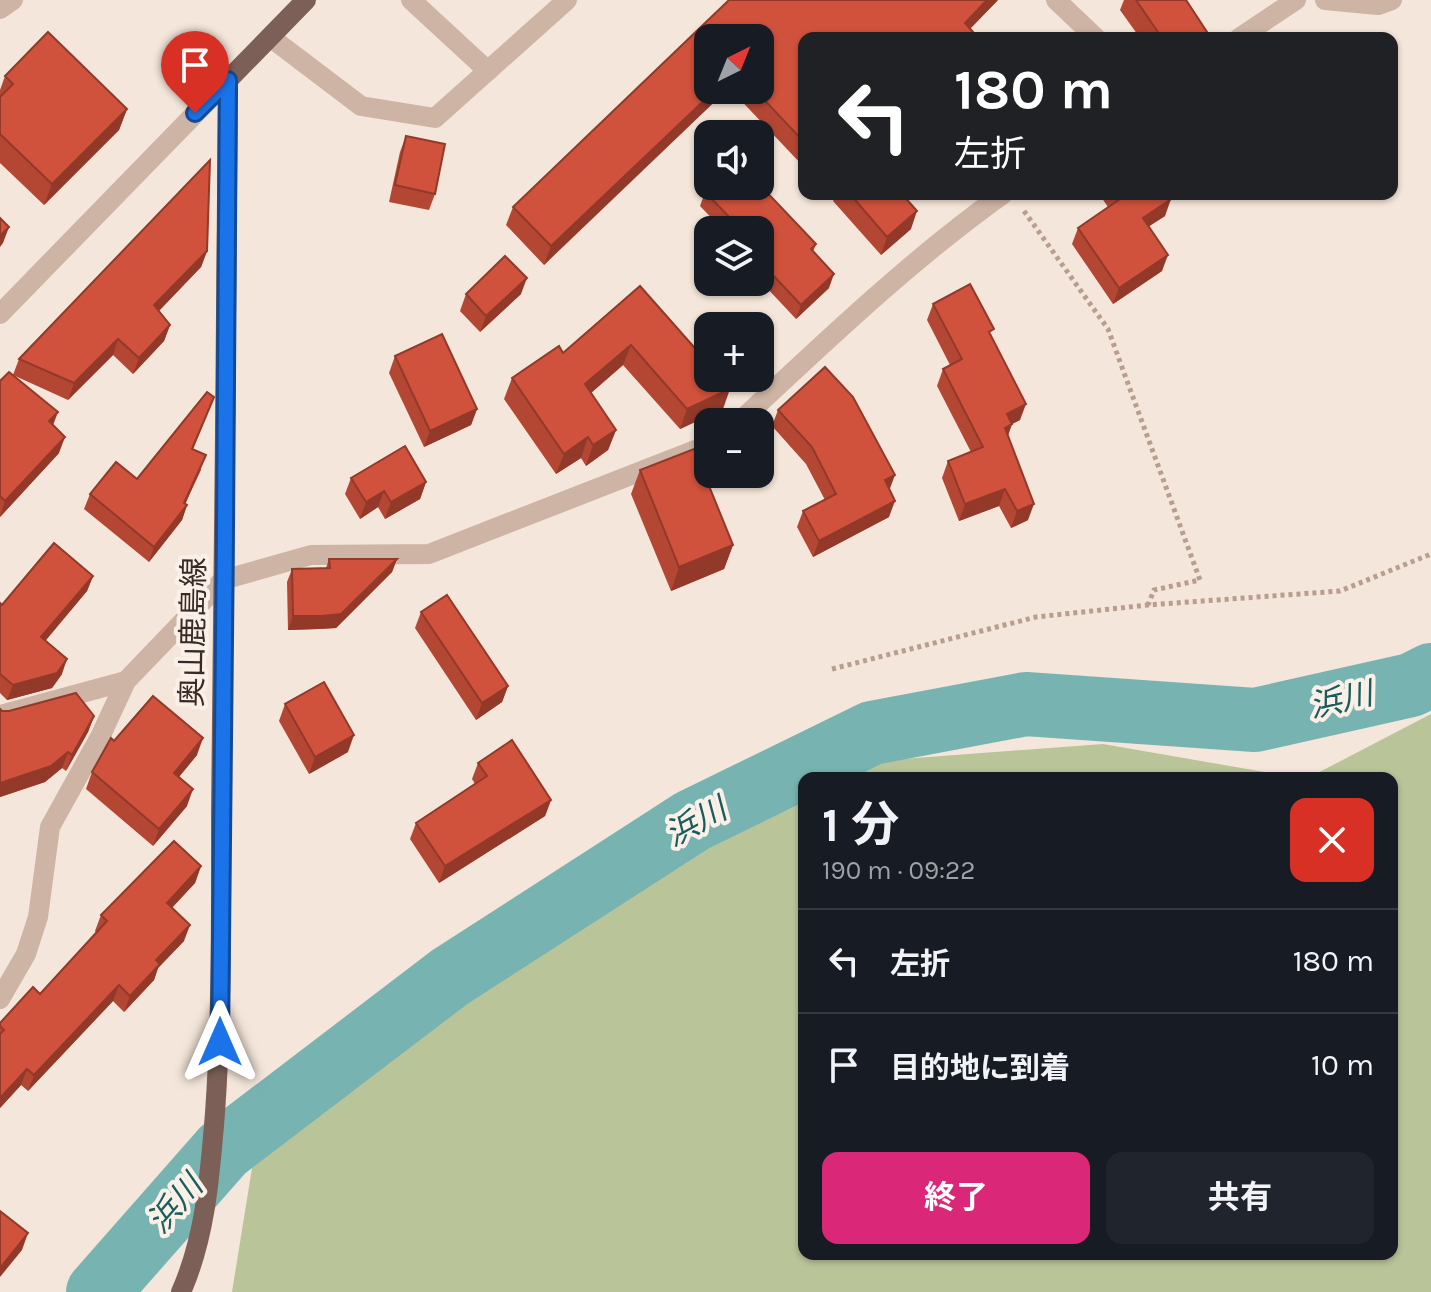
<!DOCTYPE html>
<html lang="ja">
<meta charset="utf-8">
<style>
:root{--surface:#171b24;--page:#20242c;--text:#f1f3f6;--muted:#9ea1a6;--line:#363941;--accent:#db2777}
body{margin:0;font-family:Karla,"Noto Sans JP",sans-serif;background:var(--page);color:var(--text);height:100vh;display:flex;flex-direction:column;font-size:30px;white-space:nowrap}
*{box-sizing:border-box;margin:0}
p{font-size:26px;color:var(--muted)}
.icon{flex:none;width:44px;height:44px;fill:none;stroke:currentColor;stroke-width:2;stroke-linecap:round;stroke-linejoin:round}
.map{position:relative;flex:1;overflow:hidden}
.side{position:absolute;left:798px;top:772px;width:600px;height:488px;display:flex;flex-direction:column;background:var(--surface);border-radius:16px;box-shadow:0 2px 6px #0004}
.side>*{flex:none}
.banner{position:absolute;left:798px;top:32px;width:600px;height:168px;border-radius:16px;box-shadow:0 2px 6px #0004;background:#202124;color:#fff;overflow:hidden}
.needle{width:52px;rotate:43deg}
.tools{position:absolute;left:694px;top:24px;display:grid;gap:16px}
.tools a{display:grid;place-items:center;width:80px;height:80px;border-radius:16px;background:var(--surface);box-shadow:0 2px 6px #0004;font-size:40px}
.pin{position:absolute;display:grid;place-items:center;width:68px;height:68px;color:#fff;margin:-82px -34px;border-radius:50% 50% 50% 0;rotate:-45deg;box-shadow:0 0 8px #0007}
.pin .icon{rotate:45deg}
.me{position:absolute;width:88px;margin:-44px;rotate:0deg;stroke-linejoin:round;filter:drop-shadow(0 0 6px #0008)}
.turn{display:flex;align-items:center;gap:28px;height:168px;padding:0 24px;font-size:36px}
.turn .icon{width:104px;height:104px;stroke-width:2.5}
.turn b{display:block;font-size:56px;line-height:68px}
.round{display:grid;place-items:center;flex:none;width:84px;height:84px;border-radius:16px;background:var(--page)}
.head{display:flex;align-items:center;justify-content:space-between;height:136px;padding:0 24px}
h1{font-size:48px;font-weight:700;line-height:60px}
.button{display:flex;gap:16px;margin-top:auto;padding:16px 24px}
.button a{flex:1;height:92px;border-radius:16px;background:var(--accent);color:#fff;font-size:32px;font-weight:700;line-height:92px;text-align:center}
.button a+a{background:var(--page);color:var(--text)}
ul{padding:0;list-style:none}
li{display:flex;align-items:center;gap:24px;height:104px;padding:0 24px;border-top:2px solid var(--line)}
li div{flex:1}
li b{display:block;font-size:30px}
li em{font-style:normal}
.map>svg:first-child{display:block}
.green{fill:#bac499}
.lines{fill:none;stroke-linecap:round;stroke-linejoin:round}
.river{stroke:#77b4b1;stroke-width:64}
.path{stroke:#b99d8f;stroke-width:5;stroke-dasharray:4 4;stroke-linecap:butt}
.minor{stroke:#cdb4a5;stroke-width:20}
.major{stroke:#7c6057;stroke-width:20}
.wall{fill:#b44734}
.shaded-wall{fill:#92392a}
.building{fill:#d1523c;stroke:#92392a;stroke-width:2}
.route-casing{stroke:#114b97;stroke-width:20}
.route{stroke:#1a73e8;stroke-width:14}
.labels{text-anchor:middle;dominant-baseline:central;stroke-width:8;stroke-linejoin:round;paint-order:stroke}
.street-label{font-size:30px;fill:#382b27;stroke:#fbf0e7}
.water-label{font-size:32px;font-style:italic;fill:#195e5c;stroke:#fbf0e7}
</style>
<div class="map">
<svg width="1431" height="1292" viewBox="0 0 1431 1292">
<rect width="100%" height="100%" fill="#f4e6da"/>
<g class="green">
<polygon points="1431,714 1431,1292 232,1292 253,1162 591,905 804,802 804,1254 1392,1254 1392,778 1308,778"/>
<polygon points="1103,744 1299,778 853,778 889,760"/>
</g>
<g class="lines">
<polyline class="river" points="98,1292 223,1150 450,977 692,821 872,733 1026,704 1255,720 1411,685 1431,675"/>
<g class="path">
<polyline points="1024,211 1108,329 1200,580 1154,590 1148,605"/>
<polyline points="832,669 1036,617 1148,605 1340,591 1431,554"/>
</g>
<g class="minor">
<polyline points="411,0 488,71"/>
<polyline points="1056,0 1096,38"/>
<polyline points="1325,0 1378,5 1392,0"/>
<polyline points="0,9 13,0"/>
<polyline points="270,37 361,106 435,118 567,0"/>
<polyline points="1239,38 1296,0"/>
<polyline points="0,314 228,80"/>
<path d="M 739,422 C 824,343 908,262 1003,194"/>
<polyline points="0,715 126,681"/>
<polyline points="0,999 26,954 38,917 50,827 101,735 126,681 223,580 311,555 429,554 708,445"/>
</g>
<path class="major" d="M 181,1292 C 206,1236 210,1173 215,1113 C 222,1013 221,914 221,814 C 223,569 227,325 228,80 L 306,0"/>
</g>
<g class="wall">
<polygon points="729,0 998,0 970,29 804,38 804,167 731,90 760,90 760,38 544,265 506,225 513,207"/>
<polygon points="1124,0 1186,0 1211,38 1140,38 1120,10"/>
<polygon points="5,76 127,109 119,130 44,205 0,163 0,90"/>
<polygon points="406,136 435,194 429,210 389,202 400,152"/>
<polygon points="705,192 816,244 813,252 829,288 796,319 765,286 756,294 745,282 760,282 760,230 723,230 700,206"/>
<polygon points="829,194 902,194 911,229 881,255 833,201 834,199"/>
<polygon points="1099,194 1167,194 1165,216 1149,226 1162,271 1113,304 1072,244 1078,228 1108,207"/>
<polygon points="207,251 201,267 159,311 170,325 164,341 133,374 113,355 68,400 13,375 19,359"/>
<polygon points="640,286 723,409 680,429 623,365 591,393 616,430 608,450 586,466 581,458 556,474 504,399 512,378 563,353"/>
<polygon points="466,294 521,294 480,332 460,311"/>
<polygon points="933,304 991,337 1020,420 1012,424 1008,435 1028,520 1011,528 999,506 959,521 942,478 948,461 971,452 937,386 943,369 950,365 927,320"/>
<polygon points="395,356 477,409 471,425 424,447 389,373"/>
<polygon points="0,381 53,425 59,453 0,517"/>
<polygon points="214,397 193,449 201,470 185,504 187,505 182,520 149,562 84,509 90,494 137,479"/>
<polygon points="778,410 890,489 889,517 813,557 797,527 803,511 825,500 806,464 772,426"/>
<polygon points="640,470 733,545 724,569 671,591 631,494"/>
<polygon points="351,478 426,482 420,499 385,519 378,507 360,519 345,494"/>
<polygon points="329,559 397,559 392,572 336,628 318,629 288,630 287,582 292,569 326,568"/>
<polygon points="93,576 87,591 45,641 62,674 52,688 7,700 0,693 0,603 2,605"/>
<polygon points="421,612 508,686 502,702 476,720 415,628"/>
<polygon points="285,704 348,752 309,774 279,721"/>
<polygon points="0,709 2,711 94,716 88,732 66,771 62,768 45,782 0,797"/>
<polygon points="197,755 179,777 187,806 153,846 86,789 92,772"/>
<polygon points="478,763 551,800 545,816 439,883 410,839 416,823 475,784 472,779"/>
<polygon points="201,866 195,883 172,908 184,941 158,968 154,980 124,1012 113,1001 28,1091 21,1085 0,1108 0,1023 40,994 96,933 95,931 101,915"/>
</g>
<g class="shaded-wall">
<polygon points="987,0 998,0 961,38 965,23"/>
<polygon points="715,90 727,90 544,265 551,246"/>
<polygon points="127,109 119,130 44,205 52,184"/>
<polygon points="1171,199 1165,216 1137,234 1143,218"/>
<polygon points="917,211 911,229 881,255 887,237"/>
<polygon points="9,227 3,243 0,247 0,236"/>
<polygon points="207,251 201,267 149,321 154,305"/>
<polygon points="1168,255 1162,271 1113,304 1119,288"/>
<polygon points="770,272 765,286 756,294 761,280"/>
<polygon points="834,274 829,288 796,319 801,305"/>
<polygon points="527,278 521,294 480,332 486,316"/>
<polygon points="170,325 164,341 133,374 139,358"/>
<polygon points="118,339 113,355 68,400 74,383"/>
<polygon points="631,345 623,365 577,405 585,384"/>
<polygon points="730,389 723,409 680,429 687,409"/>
<polygon points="1026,404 1020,420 1012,424 1006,441 999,444 1007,414"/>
<polygon points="477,409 471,425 424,447 430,431"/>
<polygon points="58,412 52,428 49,421"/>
<polygon points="616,430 608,450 586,466 593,445"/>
<polygon points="65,437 59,453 0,517 5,501"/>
<polygon points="588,437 581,458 556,474 564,454"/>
<polygon points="206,455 182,512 187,505 182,520 149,562 154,547"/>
<polygon points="895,475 889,491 885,480"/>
<polygon points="426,482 420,499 385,519 391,502"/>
<polygon points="1005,489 999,506 959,521 965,504"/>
<polygon points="384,491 378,507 360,519 366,502"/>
<polygon points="895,501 889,517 813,557 819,541"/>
<polygon points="1034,504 1028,520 1011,528 1017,511"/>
<polygon points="733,545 724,569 671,591 679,567"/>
<polygon points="397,559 392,572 336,628 318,629 288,630 293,616"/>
<polygon points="93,576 87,591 36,652 41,637"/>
<polygon points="67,659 62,674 52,688 7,700 13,685"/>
<polygon points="508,686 502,702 476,720 482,703"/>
<polygon points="94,716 88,732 66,771 72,755"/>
<polygon points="354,735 348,752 309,774 315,757"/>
<polygon points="203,738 197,755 168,790 174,773"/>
<polygon points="68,752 62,768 45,782 0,797 0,783"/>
<polygon points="193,789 187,806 153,846 159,829"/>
<polygon points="551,800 545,816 439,883 445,866"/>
<polygon points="201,866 195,883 161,919 167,903"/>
<polygon points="190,925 184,941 158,968 154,980 124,1012 130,996 156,960"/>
<polygon points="119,985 113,1001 28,1091 34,1075"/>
<polygon points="27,1069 21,1085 0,1108 0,1098"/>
<polygon points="28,1233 22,1250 0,1277 0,1268"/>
</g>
<g class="building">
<polygon points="729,0 987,0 965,23 973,32 966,38 804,38 804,142 755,90 760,90 760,38 708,38 708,90 715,90 551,246 513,207"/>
<polygon points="1136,0 1186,0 1211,38 1162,38"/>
<polygon points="48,32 127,109 52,184 0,134 0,97 13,84 5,76"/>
<polygon points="406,136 445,144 435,194 395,185"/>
<polygon points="210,160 207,251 154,305 170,325 139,358 118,339 74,383 19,359"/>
<polygon points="760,185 816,244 811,249 834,274 801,305 770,272 761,280 760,279 760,230 728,230 735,223 705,192 712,186"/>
<polygon points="850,194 902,194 917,211 887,237"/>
<polygon points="1116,194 1167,194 1171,199 1143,218 1168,255 1119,288 1078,228 1120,199"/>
<polygon points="0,218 9,227 0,236"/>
<polygon points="505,256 527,278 486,316 466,294"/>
<polygon points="970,284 994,329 989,332 1026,404 1007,414 1012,424 1005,428 1034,504 1017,511 1005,489 965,504 948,461 983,447 943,369 962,359 933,304"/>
<polygon points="640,286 708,363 708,378 721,378 730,389 687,409 631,345 585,384 616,430 593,445 588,437 564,454 512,378 559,346 563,353"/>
<polygon points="442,334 477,409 430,431 395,356"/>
<polygon points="825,367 853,397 895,475 885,480 895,501 819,541 803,511 836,494 812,447 778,410"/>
<polygon points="9,372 58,412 49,421 65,437 5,501 0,496 0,381"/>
<polygon points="207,392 214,397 192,449 206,455 184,503 187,505 154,547 90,494 116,462 137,479"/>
<polygon points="405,446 426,482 391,502 384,491 366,502 351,478"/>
<polygon points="694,449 733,545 679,567 640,470"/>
<polygon points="54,543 93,576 41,637 67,659 57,673 13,685 0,674 0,603 2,605"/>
<polygon points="329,559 397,559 341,614 322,616 293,616 292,569 330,568"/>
<polygon points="447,595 508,686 482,703 421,612"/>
<polygon points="324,682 354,735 315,757 285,704"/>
<polygon points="76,693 94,716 72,755 68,752 51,766 0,783 0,709 2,711 9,711"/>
<polygon points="153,696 203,738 174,773 193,789 159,829 92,772 111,738 114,741"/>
<polygon points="512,740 551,800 445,866 416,823 487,776 478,763"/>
<polygon points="174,841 201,866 167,903 190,925 156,960 160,964 130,996 119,985 34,1075 27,1069 0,1098 0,1034 4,1030 0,1026 0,1023 33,987 40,994 107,921 101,915"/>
<polygon points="0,1211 28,1233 0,1268"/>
</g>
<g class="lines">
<g class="route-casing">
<path id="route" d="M 195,113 L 228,80 C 228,401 222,721 220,1042"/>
</g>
<use href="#route" class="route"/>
</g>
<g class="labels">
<g class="street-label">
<text transform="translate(193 632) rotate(-89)">奥山鹿島線</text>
</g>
<g class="water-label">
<text transform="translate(1341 700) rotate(-13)">浜川</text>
<text transform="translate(696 822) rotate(-29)">浜川</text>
<text transform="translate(175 1204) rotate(-49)">浜川</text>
</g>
</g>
</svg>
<div class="tools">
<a><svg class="needle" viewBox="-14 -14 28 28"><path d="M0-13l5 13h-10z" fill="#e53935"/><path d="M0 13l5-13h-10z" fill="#9ea1a6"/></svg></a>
<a><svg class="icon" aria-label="sound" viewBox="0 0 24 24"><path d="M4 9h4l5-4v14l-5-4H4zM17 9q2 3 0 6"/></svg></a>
<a><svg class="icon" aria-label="layers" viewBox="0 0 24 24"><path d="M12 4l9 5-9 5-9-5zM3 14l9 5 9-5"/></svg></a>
<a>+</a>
<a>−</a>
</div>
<div class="pin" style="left:195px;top:113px;background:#d93025"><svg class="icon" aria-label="arrive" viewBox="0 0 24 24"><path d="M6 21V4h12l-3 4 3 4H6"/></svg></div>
<svg class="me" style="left:220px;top:1042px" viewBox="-20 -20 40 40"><path d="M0-17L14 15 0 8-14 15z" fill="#1a73e8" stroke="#fff" stroke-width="4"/></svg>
<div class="banner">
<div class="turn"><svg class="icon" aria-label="left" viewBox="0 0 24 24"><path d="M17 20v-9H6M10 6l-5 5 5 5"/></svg><div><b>180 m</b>左折</div></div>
</div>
<section class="side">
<div class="head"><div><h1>1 分</h1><p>190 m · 09:22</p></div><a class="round" style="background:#d93025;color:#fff"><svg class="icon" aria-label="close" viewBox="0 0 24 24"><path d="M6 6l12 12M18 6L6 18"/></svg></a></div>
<ul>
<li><svg class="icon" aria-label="left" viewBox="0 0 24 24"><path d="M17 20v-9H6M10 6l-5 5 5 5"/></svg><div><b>左折</b></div><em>180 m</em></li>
<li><svg class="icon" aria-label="arrive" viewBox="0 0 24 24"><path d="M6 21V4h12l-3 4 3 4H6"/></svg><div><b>目的地に到着</b></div><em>10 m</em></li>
</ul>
<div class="button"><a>終了</a><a>共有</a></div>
</section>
</div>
